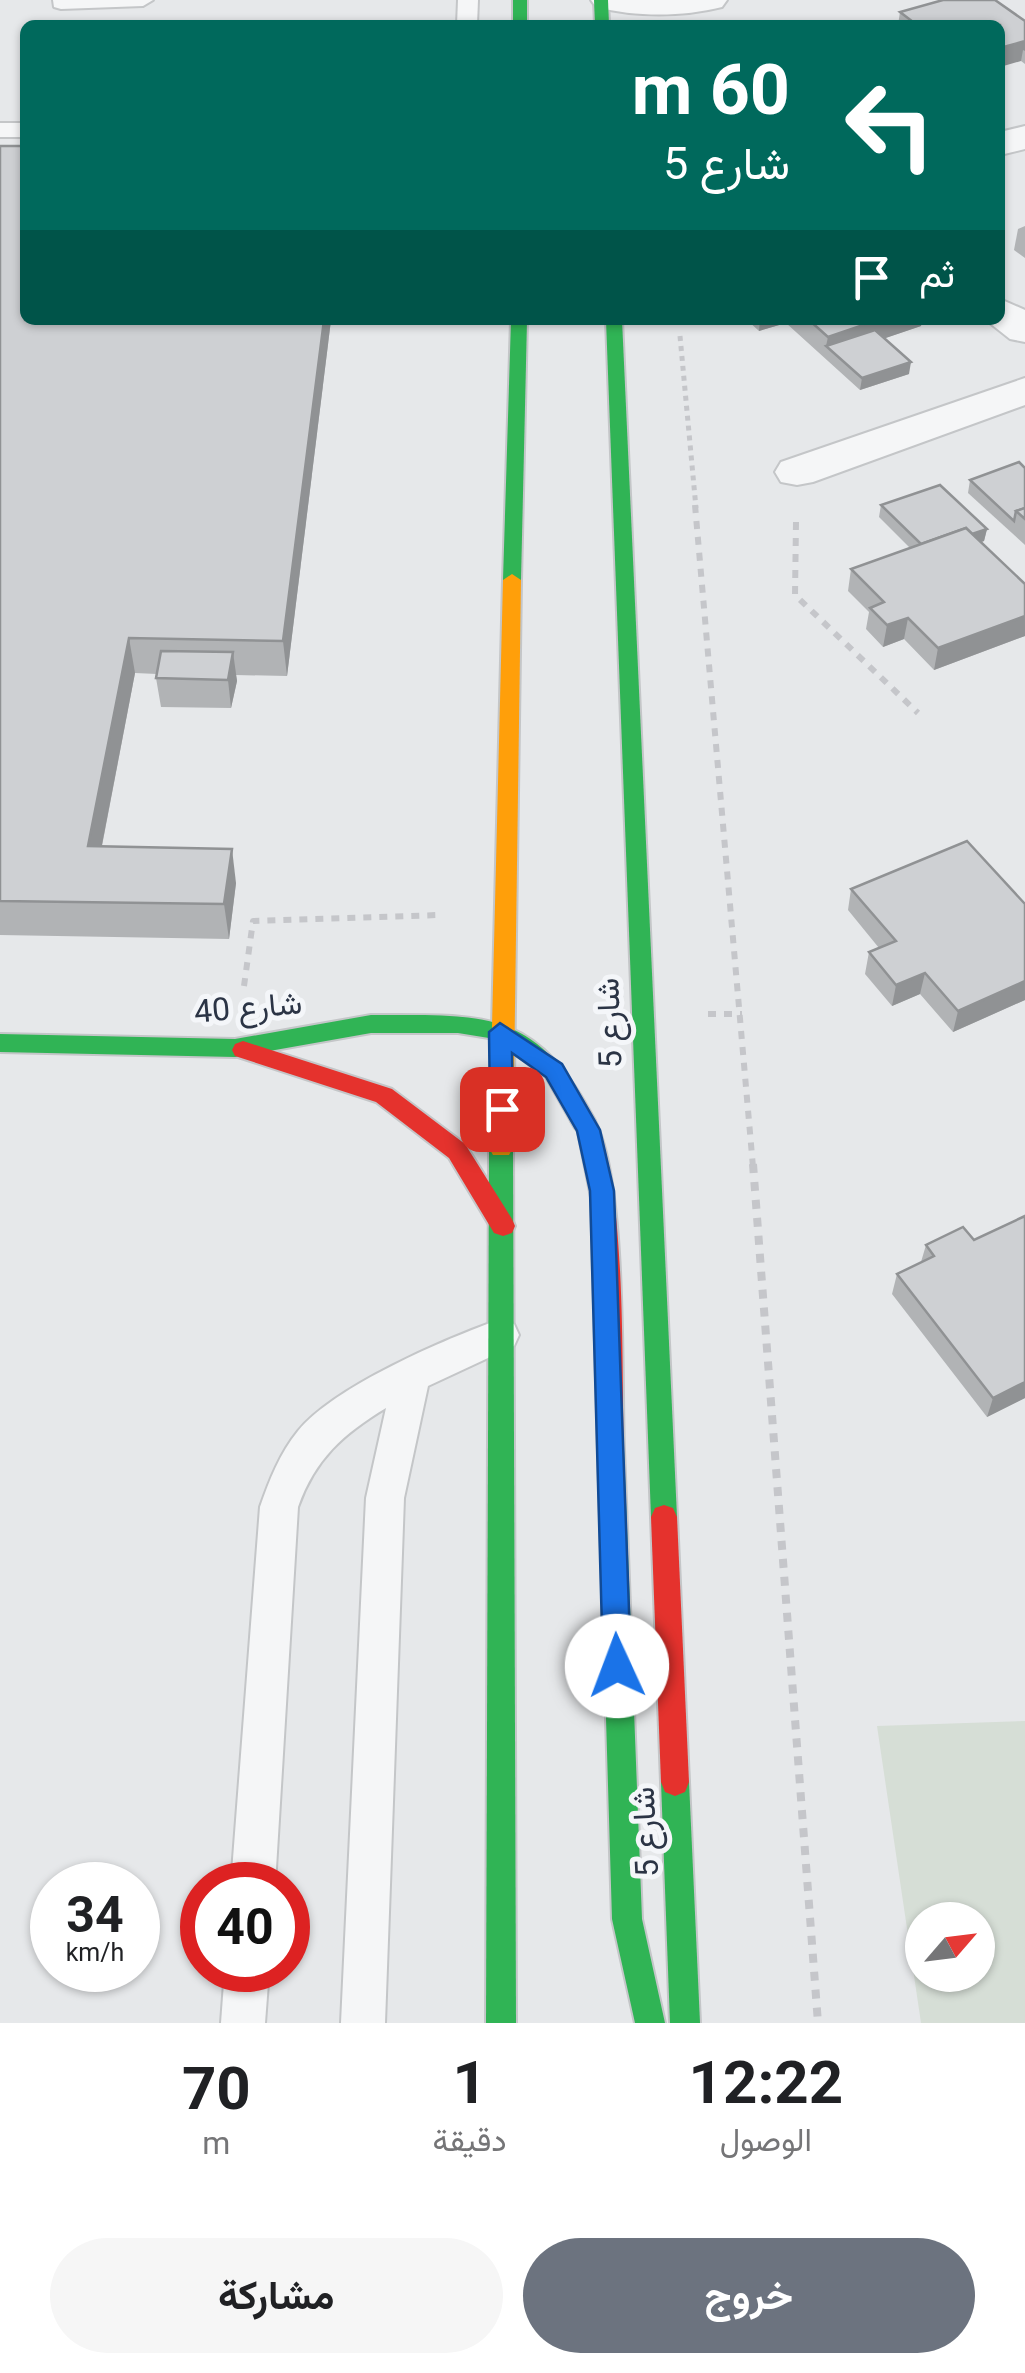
<!DOCTYPE html>
<html lang="ar">
<meta charset="utf-8">
<style>
:root{--surface:#fff;--page:#f6f6f6;--text:#202124;--muted:#757577;--accent:#6c737f}
body{margin:0;font-family:Roboto,Vazirmatn,sans-serif;background:var(--page);color:var(--text);direction:rtl;height:100vh;display:flex;flex-direction:column;font-size:38px;white-space:nowrap}
*{box-sizing:border-box;margin:0}
p{font-size:32px;color:var(--muted)}
.icon{flex:none;width:55px;height:55px;fill:none;stroke:currentColor;stroke-width:2;stroke-linecap:round;stroke-linejoin:round}
.map{position:relative;height:2023px;overflow:hidden;direction:ltr}
.drawer{display:flex;flex-direction:column;background:var(--surface);flex:1}
.drawer>*{flex:none}
.guide{position:absolute;left:20px;top:20px;width:985px;height:305px;border-radius:15px;box-shadow:0 2px 8px #0004;direction:rtl;background:#00695c;color:#fff;overflow:hidden}
.needle{width:65px;rotate:62deg}
.buttons{position:absolute;left:905px;top:1902px;display:grid;gap:20px}
.buttons a{display:grid;place-items:center;width:90px;height:90px;border-radius:50%;background:var(--surface);box-shadow:0 2px 8px #0004;font-size:50px}
.speed{position:absolute;left:30px;top:1862px;display:flex;gap:20px;font-size:50px;font-weight:700;text-align:center}
.speed>*{display:grid;place-content:center;width:130px;height:130px;border-radius:50%;background:var(--surface);box-shadow:0 2px 8px #0004;line-height:1}
.speed small{font-size:25px;font-weight:400}
.speed .limit{border:15px solid #d22;background:#fff;color:#111}
.pin{position:absolute;display:grid;place-items:center;width:85px;height:85px;color:#fff;margin:-42px;border-radius:20px;box-shadow:0 5px 15px #0006}
.me{position:absolute;width:110px;margin:-55px;rotate:358deg;stroke-linejoin:round;filter:drop-shadow(0 0 8px #0008)}
.turn{display:flex;align-items:center;gap:35px;height:210px;padding:0 50px;font-size:45px}
.turn .icon{width:130px;height:130px;stroke-width:2.5}
.turn b{display:block;font-size:70px;line-height:85px}
.then{display:flex;align-items:center;height:95px;padding:0 50px;background:#0003;gap:20px;font-size:38px}
.eta{display:flex;justify-content:space-evenly;align-items:center;height:170px;text-align:center}
.eta b{font-size:60px;font-weight:700;line-height:70px}
.cta{display:flex;gap:20px;margin-top:auto;padding:20px 50px}
.cta a{flex:1;height:115px;border-radius:60px;background:var(--accent);color:#fff;font-size:40px;font-weight:700;line-height:115px;text-align:center}
.cta a+a{background:var(--page);color:var(--text)}
.map>svg:first-child{display:block}
.green{fill:#d6ded6;fill-rule:evenodd}
.lines{fill:none;stroke-linecap:round;stroke-linejoin:round}
.lane-casing{stroke:#c4c6c8;stroke-width:4}
.street-casing{stroke:#c4c6c8;stroke-width:4}
.fast-casing{stroke:#c4c6c8;stroke-width:4}
.slow-casing{stroke:#c4c6c8;stroke-width:4}
.jam-casing{stroke:#c4c6c8;stroke-width:4}
.path-far2{stroke:#c5c6ca;stroke-width:5;stroke-dasharray:5 5;stroke-linecap:butt}
.path-far1{stroke:#c5c6ca;stroke-width:6;stroke-dasharray:8 8;stroke-linecap:butt}
.path{stroke:#c5c6ca;stroke-width:8;stroke-dasharray:9 9;stroke-linecap:butt}
.lane{fill:#f5f6f7;fill-rule:evenodd}
.street{fill:#f5f6f7;fill-rule:evenodd}
.fast{fill:#30b455;fill-rule:evenodd}
.slow{fill:#ff9f0a;fill-rule:evenodd}
.jam{fill:#e5322d;fill-rule:evenodd}
.wall{fill:#b1b3b5}
.shaded-wall{fill:#909294}
.building{fill:#ced0d3;stroke:#909294;stroke-width:2.5}
.route{fill:#1a73e8;stroke:#114b97;stroke-width:2.5}
.labels{text-anchor:middle;dominant-baseline:central;stroke-width:10;stroke-linejoin:round;paint-order:stroke}
.street-label{font-size:32px;fill:#2b3445;stroke:#f4f6f9}
</style>
<div class="map">
<svg width="1025" height="2023" viewBox="0 0 1025 2023">
<rect width="100%" height="100%" fill="#e6e8ea"/>
<path class="green" d="M 1025,1721 L 1025,2023 L 921,2023 L 877,1726 ZM 922,1920 L 978,1920 L 978,1975 L 922,1975 Z"/>
<g class="lines">
<g class="lane-casing">
<g id="lane">
<polygon points="53,0 153,0 143,6 61,9 54,7"/>
<polygon points="458,0 478,0 477,25 457,25"/>
<rect x="0" y="123" width="25" height="14"/>
<path d="M 501,1319 L 514,1324 L 519,1335 L 514,1346 L 428,1386 L 404,1498 L 385,2023 L 341,2023 L 366,1498 L 386,1408 C 343,1434 315,1459 298,1507 L 275,1885 L 231,1885 L 260,1507 C 269,1481 280,1453 298,1431 C 335,1386 445,1339 501,1319 Z"/>
<polygon points="225,1970 269,1970 265,2023 221,2023"/>
</g>
</g>
<g class="street-casing">
<g id="street">
<path d="M 591,0 L 727,0 L 722,7 C 682,17 636,17 596,7 Z"/>
<polygon points="1025,126 1025,149 1000,155 1000,132"/>
<polygon points="1000,299 1025,310 1025,342 1010,339 986,320 1000,320"/>
<polygon points="1025,378 1025,405 813,482 797,485 781,482 775,472 781,462"/>
</g>
</g>
<g class="fast-casing">
<g id="fast">
<rect x="513" y="0" width="14" height="25"/>
<polygon points="594,0 608,0 609,25 595,25"/>
<polygon points="511,320 527,320 521,580 512,586 503,580"/>
<polygon points="606,320 622,320 677,1517 673,1526 664,1529 655,1526 651,1517"/>
<path d="M 371,1015 C 486,1015 536,1008 595,1121 L 591,1128 L 575,1128 L 546,1077 L 495,1039 L 458,1033 L 371,1033 L 235,1057 L 0,1052 L 0,1034 L 235,1039 Z"/>
<polygon points="501,1138 509,1141 513,1148 516,2023 486,2023 489,1148 493,1141"/>
<polygon points="611,1438 620,1442 624,1450 642,1919 665,2023 635,2023 612,1919 598,1450 602,1442"/>
<polygon points="675,1768 685,1772 689,1782 700,2023 670,2023 661,1782 665,1772"/>
</g>
</g>
<g class="slow-casing">
<polygon id="slow" points="512,574 521,580 513,1148 509,1155 493,1155 489,1148 503,580"/>
</g>
<g class="jam-casing">
<g id="jam">
<polygon points="243,1041 392,1089 465,1144 512,1219 515,1226 512,1233 503,1236 494,1233 449,1158 376,1102 235,1056 232,1050 235,1044"/>
<path d="M 583,1112 L 591,1114 C 628,1169 621,1376 624,1450 L 620,1458 L 611,1462 L 602,1458 L 598,1450 L 591,1197 L 578,1132 L 571,1121 L 575,1114 Z"/>
<polygon points="664,1505 673,1508 677,1517 689,1782 685,1792 675,1796 665,1792 661,1782 651,1517 655,1508"/>
</g>
</g>
<polyline class="path-far2" points="680,336 696,508"/>
<g class="path-far1">
<polyline points="695,505 753,1167"/>
<polyline points="796,522 795,595 918,713"/>
<polyline points="244,986 253,921 439,915"/>
<polyline points="708,1014 742,1014"/>
</g>
<polyline class="path" points="753,1164 818,2023"/>
<use href="#lane" class="lane"/>
<use href="#street" class="street"/>
<use href="#fast" class="fast"/>
<use href="#slow" class="slow"/>
<use href="#jam" class="jam"/>
</g>
<g class="wall">
<polygon points="900,12 1025,21 1025,64 1021,61 1000,25 898,25"/>
<polygon points="0,146 331,320 287,676 236,675 237,681 231,708 161,707 156,678 157,674 135,673 102,846 236,883 229,939 0,935"/>
<polygon points="1025,226 1025,258 1014,250 1018,229"/>
<polygon points="747,320 922,320 921,326 885,338 909,374 860,390 786,323 759,331"/>
<polygon points="1025,468 1025,545 968,493 970,480"/>
<polygon points="881,505 987,529 984,541 981,542 1025,584 1025,636 934,670 904,639 883,647 866,629 869,612 848,591 851,569 910,548 879,517"/>
<polygon points="851,889 1025,904 1025,1000 953,1032 920,994 892,1006 865,974 869,952 879,948 848,910"/>
<polygon points="963,1227 1025,1398 987,1417 892,1294 897,1274 921,1262 926,1245"/>
</g>
<g class="shaded-wall">
<polygon points="1025,41 1025,51 1023,50 1021,61 1000,67 1000,48"/>
<polygon points="324,320 331,320 287,676 283,641"/>
<polygon points="760,320 786,320 786,323 759,331"/>
<polygon points="878,320 922,320 921,326 836,355 826,346 828,337"/>
<polygon points="911,362 909,374 860,390 862,378"/>
<polygon points="987,529 984,541 925,563 927,550"/>
<polygon points="1025,616 1025,636 934,670 938,648"/>
<polygon points="908,618 904,639 883,647 887,625"/>
<polygon points="129,638 135,673 95,881 88,846"/>
<polygon points="233,652 237,681 231,708 228,680"/>
<polygon points="232,849 236,883 229,939 224,904"/>
<polygon points="925,973 920,994 892,1006 896,985"/>
<polygon points="1025,981 1025,1000 953,1032 958,1011"/>
<polygon points="1025,1382 1025,1398 987,1417 993,1398"/>
</g>
<g class="building">
<polygon points="943,0 995,0 1025,21 1025,41 1000,48 1000,25 917,25 900,12"/>
<polygon points="0,146 25,146 25,320 324,320 283,641 129,638 88,846 232,849 224,904 0,901"/>
<polygon points="809,320 878,320 828,337"/>
<polygon points="875,330 911,362 862,378 826,346"/>
<polygon points="1019,462 1025,468 1025,508 1016,511 1014,521 970,480"/>
<polygon points="940,485 987,529 972,534 966,528 921,544 881,505"/>
<polygon points="1025,508 1025,519 1016,511"/>
<polygon points="966,528 1025,584 1025,616 938,648 908,618 887,625 870,608 884,602 851,569"/>
<polygon points="161,651 233,652 228,680 156,678"/>
<polygon points="967,841 1025,904 1025,981 958,1011 925,973 896,985 869,952 896,941 851,889"/>
<polygon points="1025,1216 1025,1382 993,1398 897,1274 934,1256 926,1245 963,1227 974,1240"/>
</g>
<polygon class="route" points="500,1023 562,1064 600,1130 614,1191 631,1666 627,1676 617,1679 607,1676 603,1666 590,1191 577,1131 546,1077 512,1053 513,1109 510,1116 493,1116 490,1109 489,1032"/>
<g class="labels">
<g class="street-label">
<text transform="translate(248 1007) rotate(-5)">شارع 40</text>
<text transform="translate(609 1023) rotate(-92)">شارع 5</text>
<text transform="translate(645 1832) rotate(-93)">شارع 5</text>
</g>
</g>
</svg>
<div class="buttons">
<a><svg class="needle" viewBox="-14 -14 28 28"><path d="M0-13l5 13h-10z" fill="#e53935"/><path d="M0 13l5-13h-10z" fill="#757577"/></svg></a>
</div>
<div class="speed"><div>34<small>km/h</small></div><div class="limit">40</div></div>
<div class="pin" style="left:502px;top:1109px;background:#d93025"><svg class="icon" aria-label="arrive" viewBox="0 0 24 24"><path d="M6 21V4h12l-3 4 3 4H6"/></svg></div>
<svg class="me" style="left:617px;top:1666px" viewBox="-20 -20 40 40"><circle r="19" fill="#fff"/><path d="M0-13L10 11 0 6-10 11z" fill="#1a73e8"/></svg>
<div class="guide">
<div class="turn"><svg class="icon" aria-label="left" viewBox="0 0 24 24"><path d="M17 20v-9H6M10 6l-5 5 5 5"/></svg><div><b>60 m</b>شارع 5</div></div>
<div class="then">ثم<svg class="icon" aria-label="arrive" viewBox="0 0 24 24"><path d="M6 21V4h12l-3 4 3 4H6"/></svg></div>
</div>
</div>
<section class="drawer">
<div class="eta">
<div><b>12:22</b><p>الوصول</p></div>
<div><b>1</b><p>دقيقة</p></div>
<div><b>70</b><p>m</p></div>
</div>
<div class="cta"><a>خروج</a><a>مشاركة</a></div>
</section>
